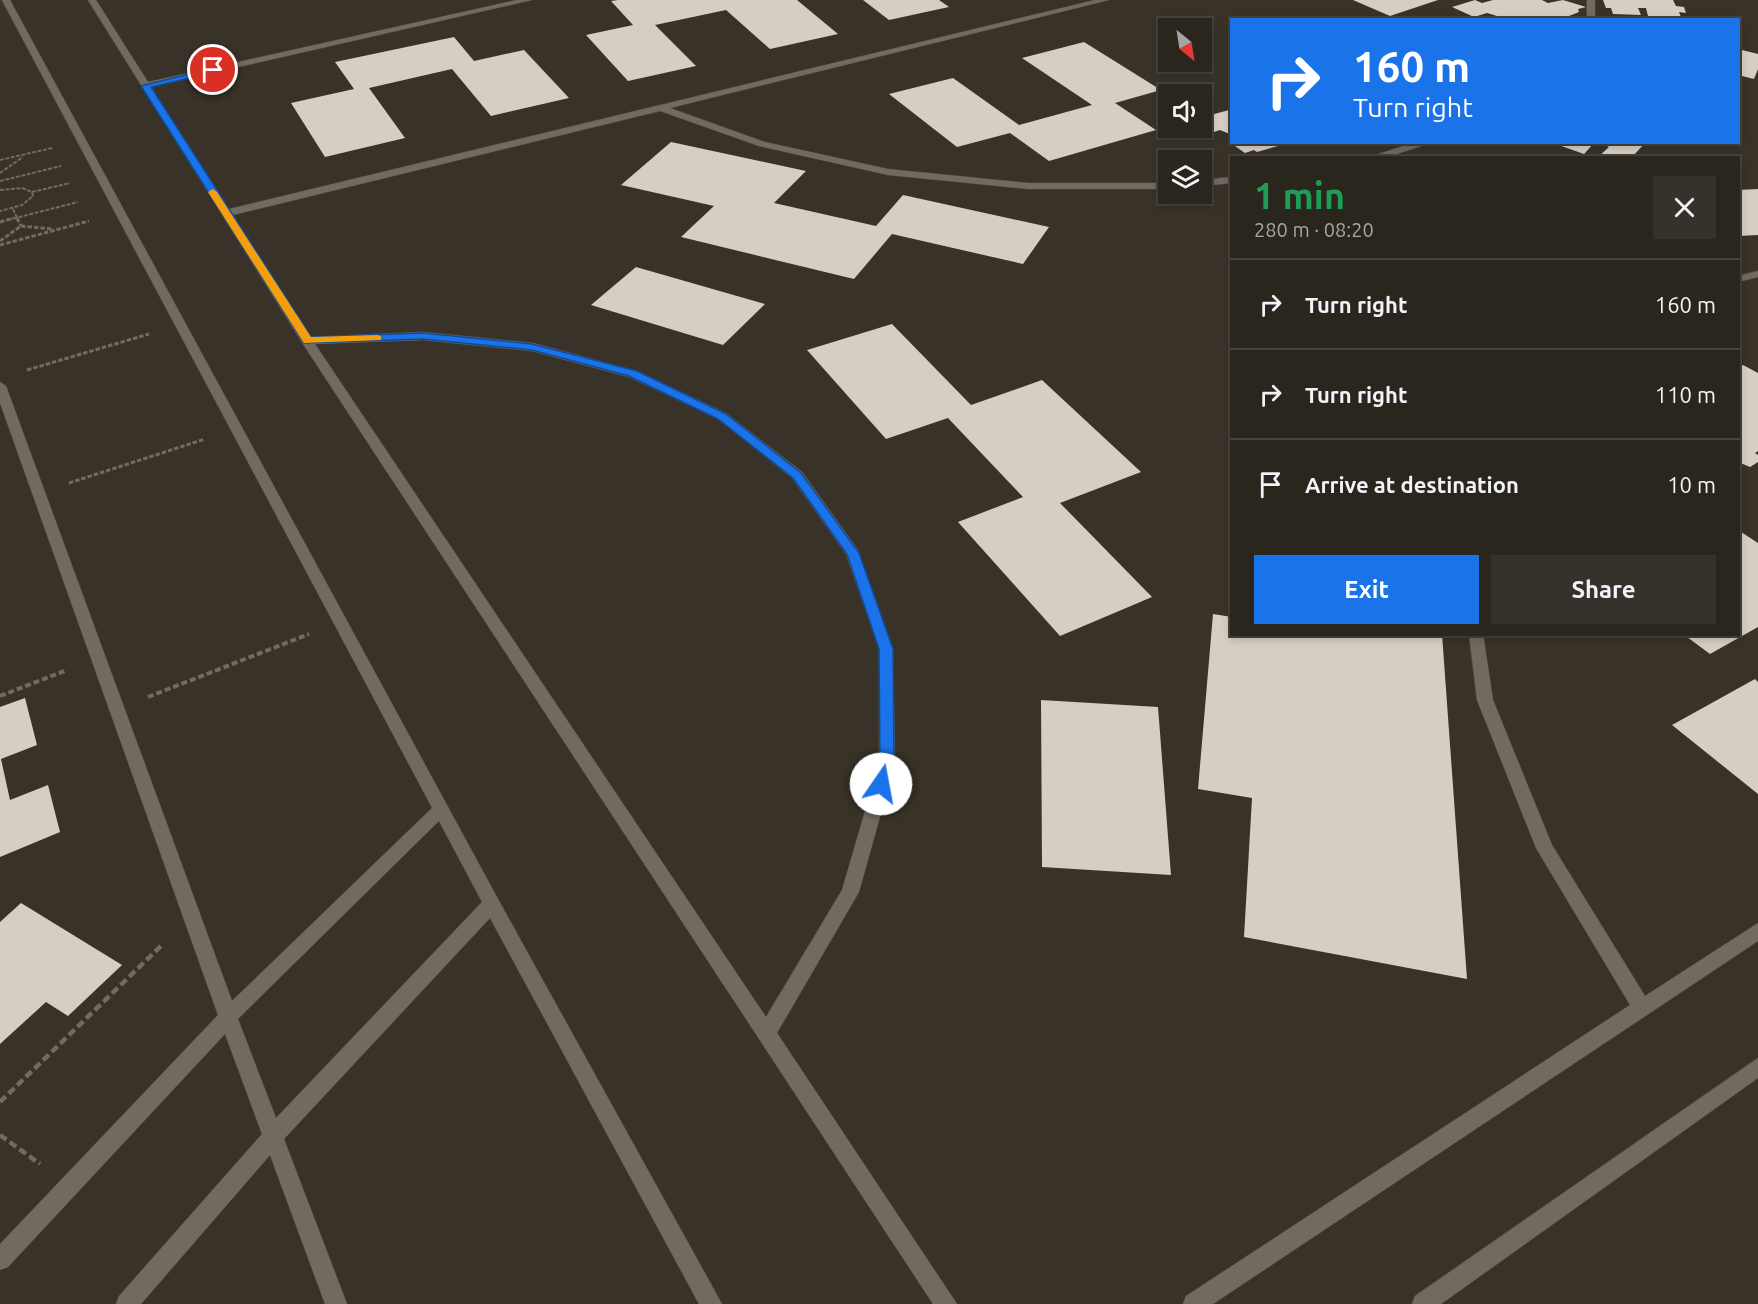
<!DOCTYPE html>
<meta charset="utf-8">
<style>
:root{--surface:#2a261e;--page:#36322b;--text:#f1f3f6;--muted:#a5a5a4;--line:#46433c;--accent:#1a73e8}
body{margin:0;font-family:Ubuntu,sans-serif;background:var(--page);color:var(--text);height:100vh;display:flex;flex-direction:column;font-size:22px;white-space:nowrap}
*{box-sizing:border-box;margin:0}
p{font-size:20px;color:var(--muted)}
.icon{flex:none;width:33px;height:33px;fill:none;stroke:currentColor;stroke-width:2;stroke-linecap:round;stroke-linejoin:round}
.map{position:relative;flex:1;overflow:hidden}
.side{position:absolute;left:1230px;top:156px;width:510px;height:480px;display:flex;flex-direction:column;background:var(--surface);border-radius:0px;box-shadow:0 3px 9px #0003,0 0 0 2px var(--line)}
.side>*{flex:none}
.hud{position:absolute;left:1230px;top:18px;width:510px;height:126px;border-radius:0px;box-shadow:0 3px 9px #0003,0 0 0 2px var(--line);background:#1a73e8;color:#fff;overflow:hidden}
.needle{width:39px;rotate:150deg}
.controls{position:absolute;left:1158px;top:18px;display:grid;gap:12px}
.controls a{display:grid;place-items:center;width:54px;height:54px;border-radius:0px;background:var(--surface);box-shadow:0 3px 9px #0003,0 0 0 2px var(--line);font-size:30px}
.pin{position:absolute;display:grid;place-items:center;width:51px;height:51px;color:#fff;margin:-26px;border:3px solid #fff;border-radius:50%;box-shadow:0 2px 6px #0007}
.me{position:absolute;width:66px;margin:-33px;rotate:12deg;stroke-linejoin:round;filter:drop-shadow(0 0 4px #0008)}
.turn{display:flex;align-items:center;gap:21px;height:126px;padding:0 24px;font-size:27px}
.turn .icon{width:78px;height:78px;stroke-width:2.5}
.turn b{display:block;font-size:42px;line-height:51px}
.round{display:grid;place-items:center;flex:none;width:63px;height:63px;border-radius:0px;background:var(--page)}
.headline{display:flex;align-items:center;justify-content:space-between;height:102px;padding:0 24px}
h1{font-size:36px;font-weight:600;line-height:45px;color:#1e9e55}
.primary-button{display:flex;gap:12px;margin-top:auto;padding:12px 24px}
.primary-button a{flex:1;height:69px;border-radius:0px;background:var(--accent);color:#fff;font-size:24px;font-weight:600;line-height:69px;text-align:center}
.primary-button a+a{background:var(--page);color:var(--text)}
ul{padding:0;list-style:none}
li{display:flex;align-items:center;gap:18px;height:90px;padding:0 24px;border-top:2px solid var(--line)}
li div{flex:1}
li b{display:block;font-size:22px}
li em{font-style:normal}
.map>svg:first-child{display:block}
.building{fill:#d6cec2}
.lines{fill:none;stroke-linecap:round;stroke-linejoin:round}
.minor-casing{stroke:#524d45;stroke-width:1}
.path-far3{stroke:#716c63;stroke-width:2;stroke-dasharray:4 1.5;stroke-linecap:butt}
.path-far2{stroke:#716c63;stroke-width:3;stroke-dasharray:4.5 2;stroke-linecap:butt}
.path-far1{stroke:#716c63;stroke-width:4;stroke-dasharray:6 3;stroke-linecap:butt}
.path{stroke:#716c63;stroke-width:4.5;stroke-dasharray:8 4;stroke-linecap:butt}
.minor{fill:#716a60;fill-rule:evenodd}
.route{fill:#1a73e8;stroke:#114b97;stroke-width:1.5}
.slow{fill:#f59e0b}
</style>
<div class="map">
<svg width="1758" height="1304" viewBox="0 0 1758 1304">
<rect width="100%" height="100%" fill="#383228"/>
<g class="building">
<polygon points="618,0 797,0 838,34 770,49 726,10 655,25 696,66 628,81 586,35 633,25 611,1"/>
<polygon points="863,0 939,0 949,7 889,20"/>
<polygon points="1353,0 1438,0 1390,16"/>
<polygon points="1475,0 1482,3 1493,0 1542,0 1548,3 1563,0 1586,7 1578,9 1579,12 1559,20 1491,20 1497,16 1487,13 1474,17 1452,7"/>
<polygon points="1603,0 1673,0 1676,6 1684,7 1686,13 1679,12 1682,20 1648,16 1646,8 1638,8 1641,15 1613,14 1611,8 1606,8"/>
<polygon points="454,37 474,61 524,50 569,98 491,116 452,69 369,88 405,138 325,157 291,103 354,89 335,62"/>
<polygon points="1084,42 1161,90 1115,103 1156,130 1049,161 1010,133 957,147 889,94 953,78 1019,125 1092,105 1022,58"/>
<polygon points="1738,49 1758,54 1758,69 1754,79 1738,75"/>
<polygon points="1229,110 1232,112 1232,135 1220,130 1214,132 1202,123 1202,121 1210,118 1207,116"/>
<polygon points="671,142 806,171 774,203 876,226 903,195 1049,227 1023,264 892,234 854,279 681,237 714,206 621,185"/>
<polygon points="1237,142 1282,142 1285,144 1257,152 1254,150 1245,153 1232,144"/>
<polygon points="1550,142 1595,142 1584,154"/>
<polygon points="1598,142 1646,142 1631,158 1597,158 1609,147"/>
<polygon points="1758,189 1758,235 1738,236 1738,221 1742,221 1738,218 1738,190"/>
<polygon points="636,267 765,304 723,345 591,305"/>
<polygon points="892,324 971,405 1042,380 1141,472 1060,503 1152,597 1060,636 958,522 1023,497 948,418 886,439 807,350"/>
<polygon points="1743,365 1758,373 1758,451 1755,453 1758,455 1758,462 1750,467 1738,462 1738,367"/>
<polygon points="1738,530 1758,543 1758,627 1710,654 1683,634 1738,634"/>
<polygon points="1213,614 1232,617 1232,634 1442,634 1467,979 1244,937 1252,798 1198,789"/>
<polygon points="1755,679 1758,682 1758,794 1672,725"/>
<polygon points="25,698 37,745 1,759 10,800 48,785 60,832 0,857 0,707"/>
<polygon points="1041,700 1158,707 1171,875 1042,867"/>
<polygon points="21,903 122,965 68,1016 46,1002 0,1044 0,922"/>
</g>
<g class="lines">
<g class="minor-casing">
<g id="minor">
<path d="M 2,0 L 10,0 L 498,899 L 722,1304 L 699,1304 L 490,918 L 284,1139 L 347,1304 L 325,1304 L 270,1155 L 141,1304 L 116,1304 L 119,1296 L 262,1134 L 225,1034 L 8,1267 L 0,1270 L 0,1244 L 218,1015 L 0,403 L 0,382 L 6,386 L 232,1001 L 432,808 ZM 439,821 L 482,902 L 276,1118 L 238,1019 Z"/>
<path d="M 88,0 L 96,0 L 148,82 L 517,0 L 532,0 L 151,87 L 229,209 L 1095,0 L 1109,0 L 670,108 L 765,142 L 888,169 L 1028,183 L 1168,183 L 1168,189 L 1028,189 L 888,175 L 759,146 L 660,111 L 233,215 L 311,337 L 423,332 L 533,343 L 637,371 L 726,413 L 802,472 L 858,550 L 893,649 L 895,763 L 859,892 L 777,1033 L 957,1304 L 933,1304 L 301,341 ZM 423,340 L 532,351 L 629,377 L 718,419 L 792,478 L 846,554 L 879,649 L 879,763 L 842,890 L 766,1017 L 315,344 Z"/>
<rect x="1587" y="0" width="8" height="20"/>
<polygon points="1416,142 1434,142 1384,158 1366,158"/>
<polygon points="1232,177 1232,183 1202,186 1202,180"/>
<polygon points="1758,271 1758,277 1738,282 1738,276"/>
<polygon points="1469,634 1483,634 1493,700 1552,845 1645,996 1758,923 1758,941 1213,1304 1183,1304 1186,1296 1630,1005 1536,848 1477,700"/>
<polygon points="1758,1058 1758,1078 1441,1304 1412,1304 1415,1296"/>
</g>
</g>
<g class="path-far3">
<polyline points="0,160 52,148"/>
<polyline points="0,173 23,157"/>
<polyline points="0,181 61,166"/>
<polyline points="0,190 22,188 32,192 33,196 22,205 0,211"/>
<polyline points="32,192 70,183"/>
<polyline points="13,209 18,220"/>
<polyline points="8,220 78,202"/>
</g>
<g class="path-far2">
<polyline points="17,218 21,226"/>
<polyline points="0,222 14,218"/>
<polyline points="21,226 52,229"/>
<polyline points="0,241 21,226"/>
<polyline points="0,245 89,221"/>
<polyline points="27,370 149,334"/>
<polyline points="69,483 205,439"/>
</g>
<g class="path-far1">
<polyline points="0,696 67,670"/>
<polyline points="148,697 309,634"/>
</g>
<g class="path">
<polyline points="0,1102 163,944"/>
<polyline points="0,1135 40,1164"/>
</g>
<use href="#minor" class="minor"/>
</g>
<polygon class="route" points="213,68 217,70 216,72 151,87 311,337 423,333 532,344 637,371 726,414 801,473 859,553 893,649 894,763 886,789 876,789 873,784 880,763 879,649 847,554 793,478 718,419 629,376 532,350 423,339 304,343 141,86"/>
<polygon class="slow" points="213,189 217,192 311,337 377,335 381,336 381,340 304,343 208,192"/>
</svg>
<div class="controls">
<a><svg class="needle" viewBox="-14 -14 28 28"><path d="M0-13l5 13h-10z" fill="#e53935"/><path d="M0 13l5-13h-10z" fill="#a5a5a4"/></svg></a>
<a><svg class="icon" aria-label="sound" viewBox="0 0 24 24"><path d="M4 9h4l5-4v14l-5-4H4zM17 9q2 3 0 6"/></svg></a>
<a><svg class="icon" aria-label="layers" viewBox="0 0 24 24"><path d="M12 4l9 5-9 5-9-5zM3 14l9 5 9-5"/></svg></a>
</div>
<div class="pin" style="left:213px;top:70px;background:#d93025"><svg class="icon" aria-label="arrive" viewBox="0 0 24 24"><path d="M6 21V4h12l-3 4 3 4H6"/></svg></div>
<svg class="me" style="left:881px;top:784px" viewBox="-20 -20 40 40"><circle r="19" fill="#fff"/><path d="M0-13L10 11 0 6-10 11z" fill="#1a73e8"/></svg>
<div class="hud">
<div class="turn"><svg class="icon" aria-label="right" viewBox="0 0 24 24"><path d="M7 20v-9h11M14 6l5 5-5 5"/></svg><div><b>160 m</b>Turn right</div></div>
</div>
<section class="side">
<div class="headline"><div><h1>1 min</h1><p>280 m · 08:20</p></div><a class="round"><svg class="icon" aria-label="close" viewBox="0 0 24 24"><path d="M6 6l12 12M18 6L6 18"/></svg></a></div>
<ul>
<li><svg class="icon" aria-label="right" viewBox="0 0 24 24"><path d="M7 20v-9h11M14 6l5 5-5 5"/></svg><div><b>Turn right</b></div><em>160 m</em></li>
<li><svg class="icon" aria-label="right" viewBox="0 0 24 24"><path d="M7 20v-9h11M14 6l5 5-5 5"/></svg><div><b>Turn right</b></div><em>110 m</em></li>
<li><svg class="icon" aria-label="arrive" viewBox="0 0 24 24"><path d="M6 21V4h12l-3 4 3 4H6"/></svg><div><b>Arrive at destination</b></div><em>10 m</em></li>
</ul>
<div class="primary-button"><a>Exit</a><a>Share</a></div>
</section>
</div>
